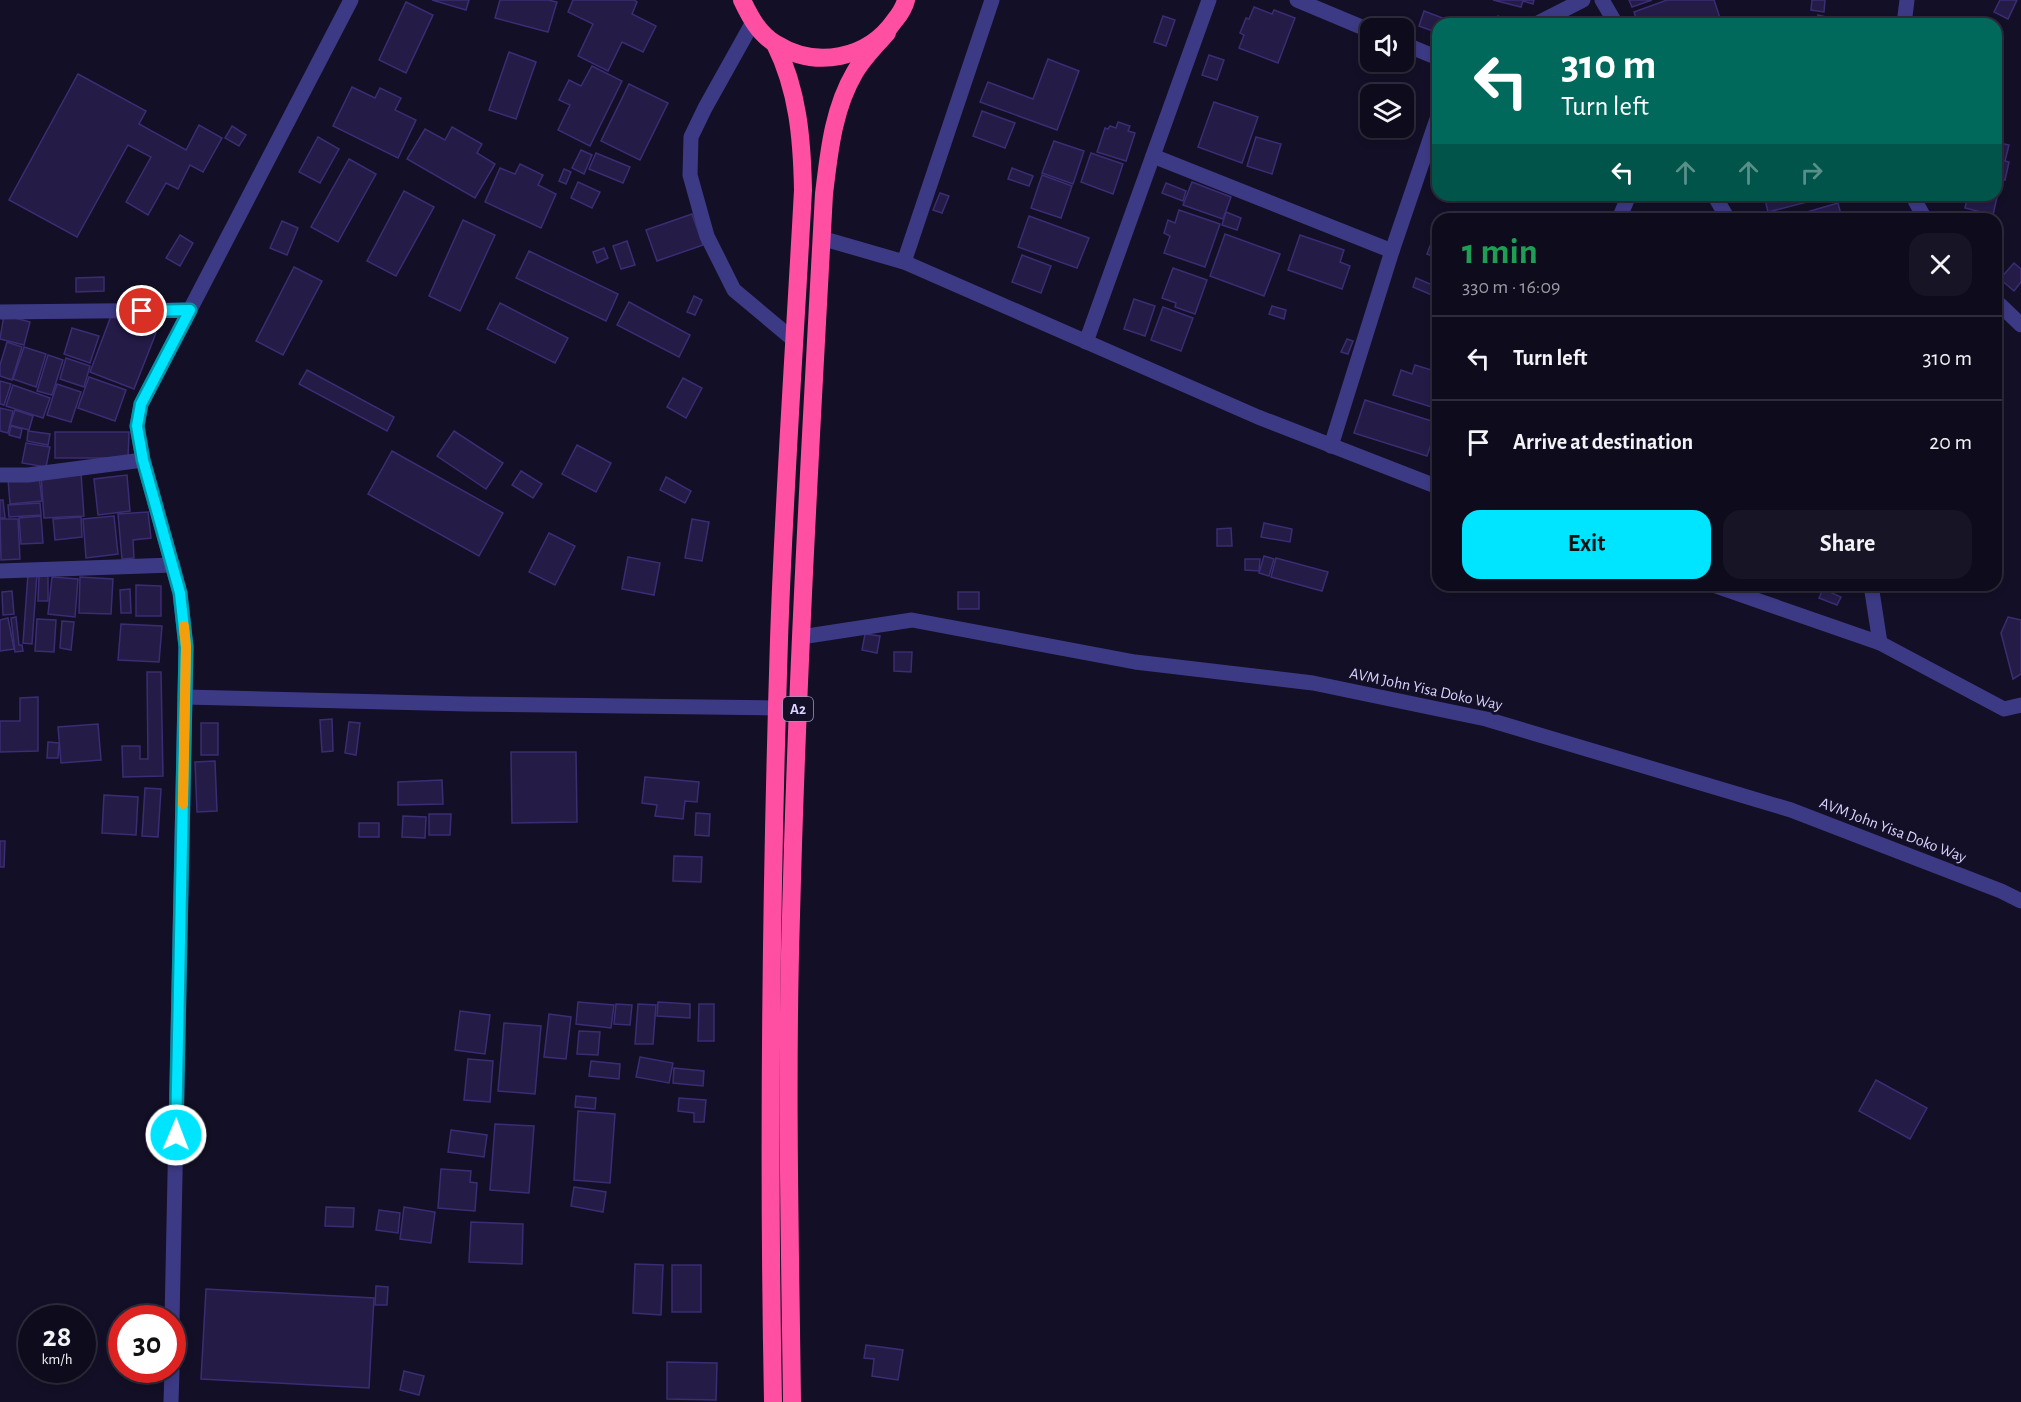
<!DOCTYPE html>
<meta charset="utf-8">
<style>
:root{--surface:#0e0b1c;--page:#171425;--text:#f1f3f6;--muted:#9b9ba3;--line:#2e2b3b;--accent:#00e5ff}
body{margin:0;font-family:"Alegreya Sans",sans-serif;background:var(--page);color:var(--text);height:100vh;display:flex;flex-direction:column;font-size:22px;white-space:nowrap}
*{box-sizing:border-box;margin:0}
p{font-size:20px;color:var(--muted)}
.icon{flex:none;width:33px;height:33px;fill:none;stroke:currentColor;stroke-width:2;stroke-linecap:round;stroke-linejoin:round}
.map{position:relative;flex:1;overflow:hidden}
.drawer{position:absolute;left:1432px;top:213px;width:570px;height:378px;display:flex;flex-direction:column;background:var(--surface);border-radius:18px;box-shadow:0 3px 9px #0003,0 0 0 2px var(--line)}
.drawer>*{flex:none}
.hud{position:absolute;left:1432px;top:18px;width:570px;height:183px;border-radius:18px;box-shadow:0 3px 9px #0003,0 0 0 2px var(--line);background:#00695c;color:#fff;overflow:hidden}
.buttons{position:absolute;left:1360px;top:18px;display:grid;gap:12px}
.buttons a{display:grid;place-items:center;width:54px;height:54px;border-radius:12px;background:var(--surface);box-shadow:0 3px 9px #0003,0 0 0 2px var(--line);font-size:30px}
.speed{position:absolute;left:18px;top:1305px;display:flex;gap:12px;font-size:30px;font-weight:700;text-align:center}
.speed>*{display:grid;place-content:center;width:78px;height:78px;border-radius:50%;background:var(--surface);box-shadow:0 3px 9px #0003,0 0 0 2px var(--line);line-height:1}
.speed small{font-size:15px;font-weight:400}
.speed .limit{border:9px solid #d22;background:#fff;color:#111}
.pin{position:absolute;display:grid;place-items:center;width:51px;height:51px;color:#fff;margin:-26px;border:3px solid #fff;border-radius:50%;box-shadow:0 2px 6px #0007}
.me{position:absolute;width:66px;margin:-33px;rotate:1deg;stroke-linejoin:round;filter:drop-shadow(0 0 4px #0008)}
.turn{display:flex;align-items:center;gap:21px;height:126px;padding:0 30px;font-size:27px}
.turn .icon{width:78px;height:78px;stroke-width:2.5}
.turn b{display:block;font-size:42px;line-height:51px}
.lanes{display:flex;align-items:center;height:57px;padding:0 30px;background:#0003;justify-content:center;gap:30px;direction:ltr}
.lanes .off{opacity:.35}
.round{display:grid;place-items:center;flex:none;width:63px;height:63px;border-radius:18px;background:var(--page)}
.summary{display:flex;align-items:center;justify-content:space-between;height:102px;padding:0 30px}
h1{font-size:36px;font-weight:700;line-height:45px;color:#1e9e55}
.cta{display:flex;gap:12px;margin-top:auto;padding:12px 30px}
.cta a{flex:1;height:69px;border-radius:18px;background:var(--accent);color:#111;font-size:24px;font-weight:700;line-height:69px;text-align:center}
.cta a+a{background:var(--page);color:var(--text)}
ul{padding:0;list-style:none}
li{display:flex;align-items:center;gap:18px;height:84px;padding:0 30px;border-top:2px solid var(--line)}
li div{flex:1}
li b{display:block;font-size:22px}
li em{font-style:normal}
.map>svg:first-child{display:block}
.building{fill:#241b47;stroke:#3b2d73;stroke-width:1.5}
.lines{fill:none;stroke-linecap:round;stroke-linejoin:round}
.minor{stroke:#3d3a85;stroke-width:15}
.highway{stroke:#ff4fa3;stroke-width:18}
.route-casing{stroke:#0095a6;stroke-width:15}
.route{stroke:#00e5ff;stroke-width:10}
.slow{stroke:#f59e0b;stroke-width:10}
.labels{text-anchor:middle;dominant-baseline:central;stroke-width:6;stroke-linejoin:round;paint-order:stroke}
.shield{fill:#130f26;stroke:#9e99be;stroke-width:1.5}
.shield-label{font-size:15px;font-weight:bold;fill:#d9d4ff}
.street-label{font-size:16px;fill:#d9d4ff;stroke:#130f26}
</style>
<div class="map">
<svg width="2021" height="1402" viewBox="0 0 2021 1402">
<rect width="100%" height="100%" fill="#130f26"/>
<g class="building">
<polygon points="432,0 469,0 466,10"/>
<polygon points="500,0 548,0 557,2 548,32 495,18"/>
<polygon points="573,0 634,0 637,2 632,14 656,26 643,52 622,42 608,71 578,56 593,24 568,12"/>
<polygon points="1493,0 1534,0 1533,4 1523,1 1521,7"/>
<polygon points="1629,0 1652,0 1632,7"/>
<polygon points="1667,0 1714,0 1720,18 1703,24 1638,24 1634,12"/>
<polygon points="1812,0 1825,0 1824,12 1811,10"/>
<polygon points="2000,0 2017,0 2008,19 1994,12"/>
<polygon points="406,2 433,15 406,73 379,60"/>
<polygon points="1254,7 1272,14 1274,10 1295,18 1278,63 1239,48 1244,35 1240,33 1246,18 1249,19"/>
<polygon points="1424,11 1453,22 1452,24 1438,24 1438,33 1419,26"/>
<polygon points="1818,15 1851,23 1851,24 1816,24"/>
<polygon points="1163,16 1175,20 1166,46 1154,42"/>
<polygon points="1498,16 1503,24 1486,24"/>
<polygon points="509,52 536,62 516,119 489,110"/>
<polygon points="1209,55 1224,60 1217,80 1202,75"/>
<polygon points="1048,59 1079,71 1057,130 980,102 988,82 1033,99"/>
<polygon points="592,66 622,81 590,146 558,130 570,105 559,100 569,80 581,86"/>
<polygon points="78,74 146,111 139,124 186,150 199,125 222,138 203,172 190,165 178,189 166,183 148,215 126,202 151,157 128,145 77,237 9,200"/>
<polygon points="629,84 668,103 640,160 601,141"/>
<polygon points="352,87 375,98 380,88 401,98 395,110 416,120 398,158 333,126"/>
<polygon points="1214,102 1258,117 1242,163 1198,147"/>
<polygon points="982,111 1015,123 1005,148 973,136"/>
<polygon points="1118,122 1130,126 1128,131 1135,133 1126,161 1097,152 1105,128 1108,129 1110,126 1116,128"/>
<polygon points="232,126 246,135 239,146 225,138"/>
<polygon points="452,127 482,144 477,153 495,164 475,198 407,159 425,129 445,140"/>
<polygon points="318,137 339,149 320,183 299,172"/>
<polygon points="1256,137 1281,144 1272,174 1247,166"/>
<polygon points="1054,141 1084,151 1073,184 1042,173"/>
<polygon points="1996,142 2009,145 2005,161 2009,162 2005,180 2001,179 1993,215 1965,208 1967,199 1972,201 1973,195 1996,195"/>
<polygon points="581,150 592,155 584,174 572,168"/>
<polygon points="596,153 630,167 623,183 589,169"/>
<polygon points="1091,153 1123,164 1113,194 1081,182"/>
<polygon points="349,159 376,174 338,242 311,227"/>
<polygon points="520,164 543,175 538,185 556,194 541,228 485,202 500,168 515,174"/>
<polygon points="1012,168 1033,176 1029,186 1008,179"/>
<polygon points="564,169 571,172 566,184 559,181"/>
<polygon points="1042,175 1072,186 1061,218 1031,208"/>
<polygon points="578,182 600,192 592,208 571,198"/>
<polygon points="1192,182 1231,197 1223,219 1183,205"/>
<polygon points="1166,183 1186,191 1183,201 1162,193"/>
<polygon points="404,191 434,207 396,276 367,261"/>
<polygon points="940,193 949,196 942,213 933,210"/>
<polygon points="1764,195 1810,195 1811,201 1768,212"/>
<polygon points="1838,203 1842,219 1783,219"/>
<polygon points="1179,210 1220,224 1205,267 1164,253 1170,236 1164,233 1168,220 1175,223"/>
<polygon points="1226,212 1241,218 1237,230 1222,225"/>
<polygon points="692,214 703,245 657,261 646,230"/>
<polygon points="1029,216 1089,238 1077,268 1018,247"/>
<polygon points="463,220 495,235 460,311 429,296"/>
<polygon points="282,221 298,228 287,255 270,248"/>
<polygon points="1225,234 1280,254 1264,296 1210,276"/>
<polygon points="180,235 193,243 180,266 166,258"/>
<polygon points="1300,235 1344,250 1340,262 1350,266 1342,289 1288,270"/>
<polygon points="1433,238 1438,240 1437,258 1427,254"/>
<polygon points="627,241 635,265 621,269 613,246"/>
<polygon points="604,248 608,258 597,263 593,252"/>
<polygon points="529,251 618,294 606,321 516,278"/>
<polygon points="1022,255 1051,266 1041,293 1012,282"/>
<polygon points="1438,260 1438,281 1432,279"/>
<polygon points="2014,263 2021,269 2021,282 2014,291 2000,279"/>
<polygon points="294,267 322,281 283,355 256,341"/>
<polygon points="1173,268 1207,280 1195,314 1175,307 1176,303 1162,298"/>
<polygon points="104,277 104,291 76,292 76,278"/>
<polygon points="1416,278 1437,287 1434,296 1413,287"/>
<polygon points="694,296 702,300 695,315 687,312"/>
<polygon points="1134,299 1155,306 1145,336 1124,329"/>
<polygon points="629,302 690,335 679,357 617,325"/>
<polygon points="500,303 568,338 555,363 487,329"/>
<polygon points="1272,306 1286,310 1284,319 1269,314"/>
<polygon points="1163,307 1193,318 1181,351 1151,340"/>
<polygon points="4,315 30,322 24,345 0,339"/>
<polygon points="111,316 156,333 134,389 90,372"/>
<polygon points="72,328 99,336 90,363 64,354"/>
<polygon points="1347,339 1353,341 1348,354 1341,352"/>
<polygon points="7,342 22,347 12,380 0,376 0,365"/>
<polygon points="24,347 46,354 36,387 13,379"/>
<polygon points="48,355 63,360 52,395 37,391"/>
<polygon points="66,358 90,366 84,387 60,379"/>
<polygon points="1415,365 1438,372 1438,409 1393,395 1401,370 1412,374"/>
<polygon points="307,370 394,417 387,431 299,384"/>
<polygon points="89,377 126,390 115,421 78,408"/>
<polygon points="683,378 702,388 686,418 667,407"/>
<polygon points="0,381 11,384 4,405 0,404"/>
<polygon points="57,384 81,392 71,422 47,415"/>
<polygon points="13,385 50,398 43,418 6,406"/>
<polygon points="1365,400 1438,423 1427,456 1354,433"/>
<polygon points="0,408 13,411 8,433 0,431"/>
<polygon points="15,410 33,416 29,430 10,425"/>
<polygon points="11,426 22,429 20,438 9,435"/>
<polygon points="28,431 50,434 48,445 27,441"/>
<polygon points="454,431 503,463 486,489 437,456"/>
<polygon points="55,432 129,432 128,458 55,458"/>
<polygon points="26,443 50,447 46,467 22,463"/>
<polygon points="577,445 611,463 596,492 562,474"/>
<polygon points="392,451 503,513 479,556 368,494"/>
<polygon points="521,471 542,484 533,498 512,485"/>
<polygon points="81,473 84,516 44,518 41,475"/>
<polygon points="127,475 130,511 98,515 94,479"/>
<polygon points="39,476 42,501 10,504 8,479"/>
<polygon points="666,477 691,491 685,503 660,490"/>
<polygon points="0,500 3,500 5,518 0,518"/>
<polygon points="40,503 41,515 9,517 8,505"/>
<polygon points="148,512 151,538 133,540 134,558 122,559 118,514"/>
<polygon points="41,516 43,543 21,544 19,518"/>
<polygon points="114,516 118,554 86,558 83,519"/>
<polygon points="81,517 82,537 55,540 53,519"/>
<polygon points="0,519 18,519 20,559 1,560"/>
<polygon points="692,519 709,522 702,561 685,558"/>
<polygon points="1264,523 1292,529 1290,542 1261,537"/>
<polygon points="1231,528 1232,546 1217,546 1217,529"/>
<polygon points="549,533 575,546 555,585 529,572"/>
<polygon points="1264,556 1274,559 1269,576 1259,573"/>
<polygon points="628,557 660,563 654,595 622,589"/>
<polygon points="1276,558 1328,572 1322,591 1271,577"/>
<polygon points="1245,559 1260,559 1259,571 1245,570"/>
<polygon points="28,574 37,574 32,644 23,643"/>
<polygon points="39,576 48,576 48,601 38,601"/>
<polygon points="52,577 78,579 75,617 48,614"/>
<polygon points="80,577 113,579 111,614 79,613"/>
<polygon points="136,585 161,586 161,616 136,616"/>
<polygon points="130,589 131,613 121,613 120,590"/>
<polygon points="1823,589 1841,597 1837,605 1819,598"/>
<polygon points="12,591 14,614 3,615 2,592"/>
<rect x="958" y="592" width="21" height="17"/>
<polygon points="16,617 19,645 22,645 23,651 15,652 11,618"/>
<polygon points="2008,617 2021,620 2021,674 2013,679 2001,633"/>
<polygon points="8,618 14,649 0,651 0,620"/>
<polygon points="37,619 56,620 54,652 35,651"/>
<polygon points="62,621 74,622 71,650 60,648"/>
<polygon points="121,624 162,626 159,662 118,660"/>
<polygon points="865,634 880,636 877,653 862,650"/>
<polygon points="894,652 912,652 911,672 894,671"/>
<polygon points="147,672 161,672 163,776 123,777 122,746 140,746 140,759 148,759"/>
<polygon points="38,697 38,751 0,752 0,721 20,721 20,698"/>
<polygon points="332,719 333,751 322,752 320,720"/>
<polygon points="349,722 360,723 356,755 345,753"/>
<rect x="201" y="723" width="17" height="32"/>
<polygon points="98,724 101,760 61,763 58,727"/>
<polygon points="48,742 59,743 58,758 47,758"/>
<polygon points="511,752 576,752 577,822 512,823"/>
<polygon points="215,761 217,811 197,812 195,762"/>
<polygon points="645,777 699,782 697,802 685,801 683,819 655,816 657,805 642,803"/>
<polygon points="442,780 443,804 398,805 398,782"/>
<polygon points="145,788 161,789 158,837 142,836"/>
<polygon points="104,795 138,797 136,835 102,833"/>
<polygon points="696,813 710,814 709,836 695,835"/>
<polygon points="429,814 451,814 450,835 429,835"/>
<polygon points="403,816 426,817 425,838 402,837"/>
<rect x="359" y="823" width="20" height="14"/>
<polygon points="0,841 5,841 4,867 0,867"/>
<polygon points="674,856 702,857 701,882 673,881"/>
<polygon points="578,1002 614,1005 611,1028 576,1024"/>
<polygon points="658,1002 690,1004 690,1018 657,1016"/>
<polygon points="616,1004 632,1005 630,1025 614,1024"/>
<polygon points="638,1004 656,1005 653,1044 635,1044"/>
<polygon points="699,1004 714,1004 714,1041 698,1041"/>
<polygon points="460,1011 490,1015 485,1054 455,1050"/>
<polygon points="549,1014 571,1017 566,1059 544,1057"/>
<polygon points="504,1023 541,1026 535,1094 498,1091"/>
<polygon points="579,1031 600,1032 598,1055 577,1054"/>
<polygon points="640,1057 673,1063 669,1083 636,1077"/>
<polygon points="468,1059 493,1061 490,1102 464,1100"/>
<polygon points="591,1061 620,1064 619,1079 589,1076"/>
<polygon points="674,1068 704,1071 703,1086 673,1083"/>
<polygon points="1876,1080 1927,1108 1910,1139 1859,1111"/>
<polygon points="576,1096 596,1098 595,1109 575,1107"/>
<polygon points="679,1098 706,1100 704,1122 694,1122 694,1113 678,1111"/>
<polygon points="578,1111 615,1114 610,1183 574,1180"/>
<polygon points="495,1124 534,1126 529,1193 490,1190"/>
<polygon points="451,1130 487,1135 484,1157 448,1152"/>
<polygon points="441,1169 471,1171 470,1182 477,1183 475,1211 438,1208"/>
<polygon points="574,1187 606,1192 603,1212 571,1206"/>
<polygon points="326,1207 354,1208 353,1227 325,1226"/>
<polygon points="404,1207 435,1212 431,1243 400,1239"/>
<polygon points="379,1210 400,1213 398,1233 376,1230"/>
<polygon points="471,1222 523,1224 522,1264 469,1262"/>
<polygon points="635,1264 663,1265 661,1315 633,1313"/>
<rect x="672" y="1265" width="29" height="47"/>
<polygon points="376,1286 388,1287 387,1305 375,1305"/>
<polygon points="206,1289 374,1298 369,1388 201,1379"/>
<polygon points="866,1345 903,1350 898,1380 872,1376 874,1359 864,1358"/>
<polygon points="667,1362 717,1363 716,1400 667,1399"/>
<polygon points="404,1371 424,1376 419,1395 400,1390"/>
</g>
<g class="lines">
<g class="minor">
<polyline points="1297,0 1371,31"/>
<polyline points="1602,0 1616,24"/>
<polyline points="753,22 705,108 691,137 690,175 707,236 734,290 795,341"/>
<polyline points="1536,24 1583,0"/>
<polyline points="1904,24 1907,0"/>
<polyline points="1404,44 1438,58"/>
<polyline points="1153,156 1392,251"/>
<polyline points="1714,195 1728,219"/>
<polyline points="1912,195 1925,219"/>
<polyline points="1619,219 1629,195"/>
<polyline points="821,238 904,262 1258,417 1438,487"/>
<polyline points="904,262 992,0"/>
<polyline points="1996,301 2021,325"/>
<polyline points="0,312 190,310"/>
<polyline points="1086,342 1209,0"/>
<polyline points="1331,446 1392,251 1438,116"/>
<polyline points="0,475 28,475 143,460"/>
<polyline points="0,571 173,565"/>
<polyline points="1713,585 1880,643 2004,709 2021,705"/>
<polyline points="1871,585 1880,643"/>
<polyline points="801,637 912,620 1135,662 1313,683 1486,719 1791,810 2001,891 2021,901"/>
<polyline points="185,697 468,704 777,708"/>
<polyline points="172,1320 186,647 180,593 143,460 137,426 141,404 351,0"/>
<polyline points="171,1402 172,1370"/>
</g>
<g class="highway">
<path d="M 742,0 C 750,17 759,34 776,44 C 816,69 868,59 895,20 C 900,14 904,8 906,0"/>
<path d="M 773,1402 C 768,1148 771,894 779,640 C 784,490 795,340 803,190 C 802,139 798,90 775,44"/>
<path d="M 792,1402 C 790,1240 786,1078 791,916 C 797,675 811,434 824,194 C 829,153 833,109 855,72 C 863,58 876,45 887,33"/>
</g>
</g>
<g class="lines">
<g class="route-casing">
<polyline id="route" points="142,311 190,310 141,404 137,426 143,460 180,593 186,647 176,1135"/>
</g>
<use href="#route" class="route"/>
<polyline class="slow" points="183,804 186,647 184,626"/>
</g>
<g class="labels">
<rect class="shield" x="783" y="697" width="30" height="24" rx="4.5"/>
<g class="shield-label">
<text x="798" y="709">A2</text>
</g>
<g class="street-label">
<text transform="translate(1426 689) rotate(12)">AVM John Yisa Doko Way</text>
<text transform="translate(1893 830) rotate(21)">AVM John Yisa Doko Way</text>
</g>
</g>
</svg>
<div class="buttons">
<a><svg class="icon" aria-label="sound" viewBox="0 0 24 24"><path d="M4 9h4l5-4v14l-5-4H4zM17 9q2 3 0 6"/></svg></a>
<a><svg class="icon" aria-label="layers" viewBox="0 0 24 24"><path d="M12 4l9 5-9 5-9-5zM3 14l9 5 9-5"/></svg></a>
</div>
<div class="speed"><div>28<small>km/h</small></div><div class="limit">30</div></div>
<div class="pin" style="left:142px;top:311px;background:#d93025"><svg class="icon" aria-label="arrive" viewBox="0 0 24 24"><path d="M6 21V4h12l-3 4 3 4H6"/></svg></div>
<svg class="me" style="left:176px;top:1135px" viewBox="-20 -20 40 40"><circle r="17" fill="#00e5ff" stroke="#fff" stroke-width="3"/><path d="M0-11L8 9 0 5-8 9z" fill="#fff"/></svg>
<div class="hud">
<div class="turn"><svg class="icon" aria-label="left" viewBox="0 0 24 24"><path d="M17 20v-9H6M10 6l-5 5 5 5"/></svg><div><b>310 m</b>Turn left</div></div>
<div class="lanes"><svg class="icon" aria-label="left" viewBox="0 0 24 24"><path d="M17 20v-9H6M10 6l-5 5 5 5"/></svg><svg class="icon off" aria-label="ahead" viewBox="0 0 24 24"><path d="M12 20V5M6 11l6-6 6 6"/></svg><svg class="icon off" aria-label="ahead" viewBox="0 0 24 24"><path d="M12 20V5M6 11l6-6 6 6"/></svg><svg class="icon off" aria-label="right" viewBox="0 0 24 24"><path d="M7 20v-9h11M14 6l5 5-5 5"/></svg></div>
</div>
<section class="drawer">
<div class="summary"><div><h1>1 min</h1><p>330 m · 16:09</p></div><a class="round"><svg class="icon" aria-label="close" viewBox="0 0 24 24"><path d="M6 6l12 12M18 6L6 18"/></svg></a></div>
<ul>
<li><svg class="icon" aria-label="left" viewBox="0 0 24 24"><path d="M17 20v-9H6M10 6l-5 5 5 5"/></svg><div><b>Turn left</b></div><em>310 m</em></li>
<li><svg class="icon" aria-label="arrive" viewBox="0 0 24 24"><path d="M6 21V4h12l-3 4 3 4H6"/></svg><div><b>Arrive at destination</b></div><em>20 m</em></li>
</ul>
<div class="cta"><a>Exit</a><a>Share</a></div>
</section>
</div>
